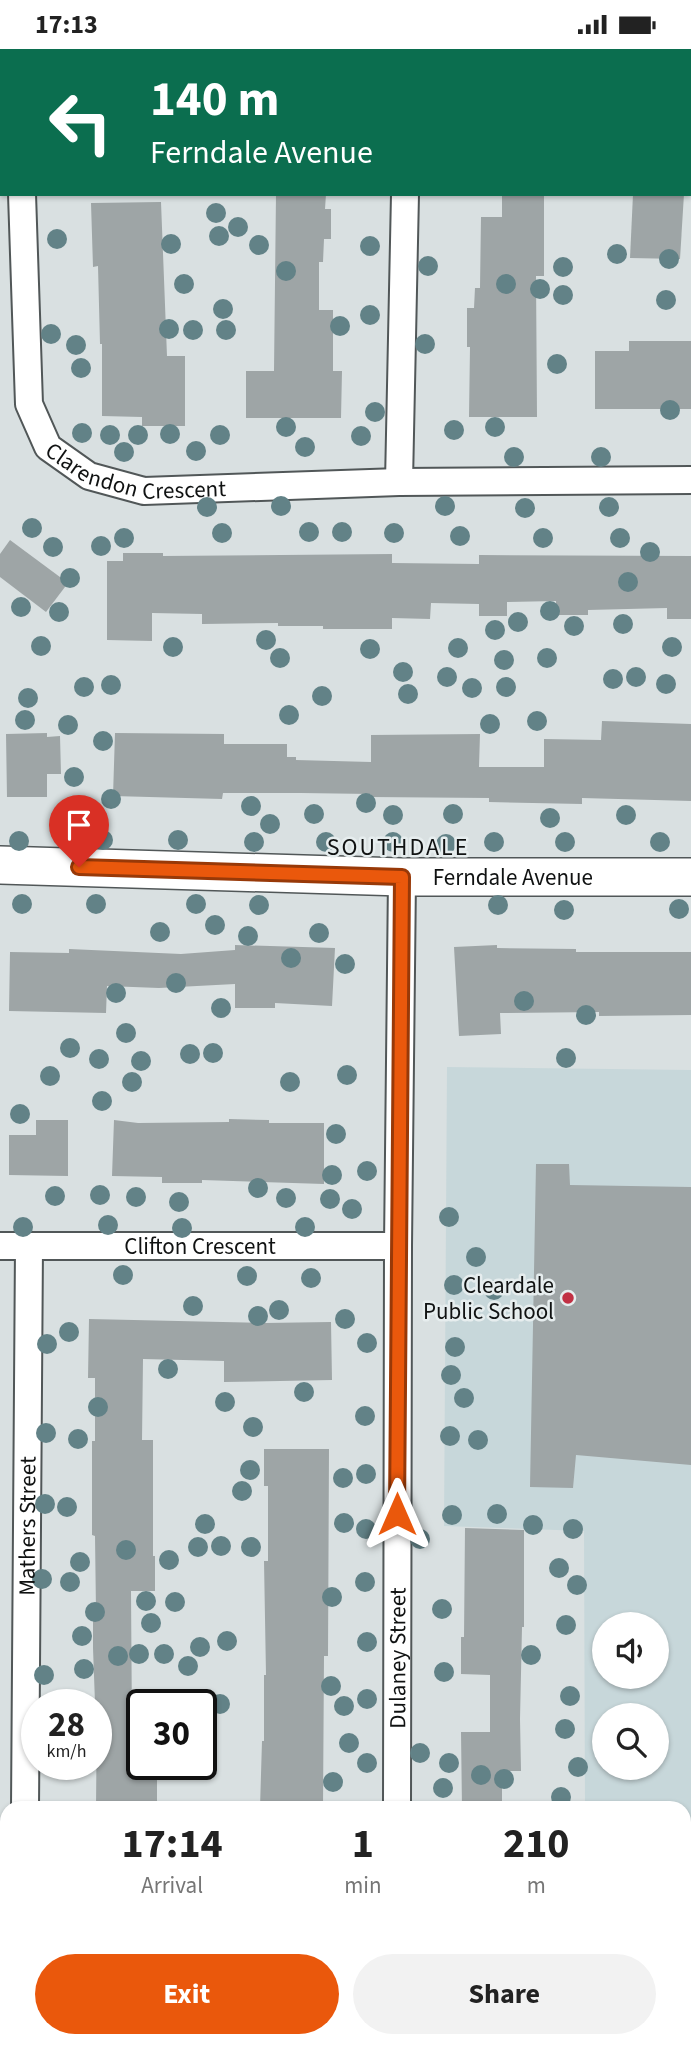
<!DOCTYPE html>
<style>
:root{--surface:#fff;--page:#f2f2f2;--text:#222;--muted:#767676;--accent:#ea580c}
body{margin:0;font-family:"Source Sans 3",sans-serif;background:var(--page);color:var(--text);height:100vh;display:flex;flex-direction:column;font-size:26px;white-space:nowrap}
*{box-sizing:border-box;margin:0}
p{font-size:23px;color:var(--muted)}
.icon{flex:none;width:38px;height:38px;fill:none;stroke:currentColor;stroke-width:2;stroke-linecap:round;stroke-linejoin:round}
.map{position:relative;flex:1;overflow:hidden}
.side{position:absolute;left:0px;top:1752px;width:691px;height:247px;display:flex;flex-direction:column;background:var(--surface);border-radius:21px 21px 0 0;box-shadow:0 2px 5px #0004}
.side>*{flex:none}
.guide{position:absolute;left:0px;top:0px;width:691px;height:147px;box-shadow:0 2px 5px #0004;background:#0b6e4f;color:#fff;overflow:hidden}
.buttons{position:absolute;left:592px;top:1563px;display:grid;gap:14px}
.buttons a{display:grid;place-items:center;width:77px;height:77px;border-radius:50%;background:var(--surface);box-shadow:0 2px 5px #0004;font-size:35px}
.speed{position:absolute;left:21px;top:1640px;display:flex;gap:14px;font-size:35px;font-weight:700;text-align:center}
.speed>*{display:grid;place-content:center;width:91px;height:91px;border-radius:50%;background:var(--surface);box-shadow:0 2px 5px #0004;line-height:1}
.speed small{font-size:18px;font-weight:400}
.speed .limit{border:4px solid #111;border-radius:10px;background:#fff;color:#111}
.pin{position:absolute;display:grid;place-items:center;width:60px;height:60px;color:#fff;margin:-72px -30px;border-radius:50% 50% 50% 0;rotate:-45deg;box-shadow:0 0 7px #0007}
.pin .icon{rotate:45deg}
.me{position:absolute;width:77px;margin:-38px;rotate:0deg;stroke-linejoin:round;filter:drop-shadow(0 0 5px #0008)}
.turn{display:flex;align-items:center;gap:24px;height:147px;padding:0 35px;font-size:32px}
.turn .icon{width:91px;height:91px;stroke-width:2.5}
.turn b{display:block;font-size:49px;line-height:60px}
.eta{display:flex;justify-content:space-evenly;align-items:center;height:119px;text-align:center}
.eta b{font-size:42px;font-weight:700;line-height:49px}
.button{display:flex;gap:14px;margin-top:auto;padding:14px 35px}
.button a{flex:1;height:80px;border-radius:42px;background:var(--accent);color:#fff;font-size:28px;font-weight:700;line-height:80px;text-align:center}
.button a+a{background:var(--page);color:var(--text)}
.status{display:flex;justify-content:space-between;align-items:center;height:49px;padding:0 35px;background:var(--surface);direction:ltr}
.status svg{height:19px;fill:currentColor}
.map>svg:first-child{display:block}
.built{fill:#c7d7da;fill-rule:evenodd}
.green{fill:#7bd2e1}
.building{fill:#9ea5a6}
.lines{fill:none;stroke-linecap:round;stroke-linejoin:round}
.street-casing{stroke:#515758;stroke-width:30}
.secondary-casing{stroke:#515758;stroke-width:40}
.path{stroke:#6e7373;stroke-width:4.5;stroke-dasharray:5 5;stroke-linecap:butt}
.street{stroke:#fff;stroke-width:26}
.secondary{stroke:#fff;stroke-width:37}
.tree{fill:#628287}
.route-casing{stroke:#983908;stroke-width:18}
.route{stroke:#ea580c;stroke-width:12}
.poi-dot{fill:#c13144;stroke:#e6edee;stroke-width:2.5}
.labels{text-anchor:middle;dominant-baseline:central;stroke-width:5;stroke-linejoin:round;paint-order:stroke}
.street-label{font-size:23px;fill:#101212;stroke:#e6edee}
.poi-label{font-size:23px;fill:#101212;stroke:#e6edee;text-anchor:end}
.neighbourhood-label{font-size:24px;letter-spacing:2px;fill:#101212;stroke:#e6edee}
</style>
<div class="status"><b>17:13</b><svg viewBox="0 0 49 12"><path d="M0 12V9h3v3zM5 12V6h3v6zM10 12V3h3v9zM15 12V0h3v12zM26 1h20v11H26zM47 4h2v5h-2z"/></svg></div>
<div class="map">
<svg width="691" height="1997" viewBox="0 0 691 1997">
<rect width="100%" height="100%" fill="#d9e0e1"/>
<path class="built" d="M 447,1018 L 691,1021 L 691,1800 L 684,1799 L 684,1759 L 585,1759 L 584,1482 L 444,1477 ZM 604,1575 L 656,1575 L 656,1628 L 604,1628 ZM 604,1666 L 656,1666 L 656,1718 L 604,1718 Z"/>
<polygon class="green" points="684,1799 691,1800 691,1997 586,1997 586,1992 684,1992"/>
<g class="building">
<polygon points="276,145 326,145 325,160 331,160 331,190 324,190 323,213 319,213 319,261 333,261 333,322 342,322 341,369 246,369 246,322 274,322"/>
<polygon points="502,145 544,145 544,227 536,227 537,368 469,368 470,298 467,298 467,259 474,259 475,239 480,239 481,168 502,168"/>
<polygon points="633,145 684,145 680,210 630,209"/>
<polygon points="161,153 167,307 185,307 185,377 142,377 142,368 102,367 102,295 100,295 98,217 93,218 91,154"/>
<polygon points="629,292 691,292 691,360 595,360 595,302 629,302"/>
<polygon points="10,491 68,534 46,563 0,528 0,505"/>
<polygon points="123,504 163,504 163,507 392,505 392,514 479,515 479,506 691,507 691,570 667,570 667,559 588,561 588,566 556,566 556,552 507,553 507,567 479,567 479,555 431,554 430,570 392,569 392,580 323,580 323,577 278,577 278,574 202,575 202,565 152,564 152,592 107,591 107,512 123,512"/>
<polygon points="602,672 691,675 691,752 582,749 582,755 489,753 489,749 371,748 371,745 301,744 223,744 222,750 113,747 115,684 224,685 224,695 287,695 287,708 296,708 296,711 371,713 371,686 480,685 479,718 544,718 544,690 601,691"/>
<polygon points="47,684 47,688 60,687 61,725 47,725 47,748 7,748 6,685"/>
<polygon points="235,896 335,899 332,957 275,954 275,959 235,959 235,935 159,939 107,937 106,964 9,962 10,903 69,904 69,900 181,905 235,901"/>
<polygon points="497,896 497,899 576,900 576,903 691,903 691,966 599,967 599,963 500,964 501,985 459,987 454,898"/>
<polygon points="229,1070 269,1071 269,1074 324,1074 324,1135 202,1131 202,1134 162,1134 162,1128 112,1127 114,1071 138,1074 229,1073"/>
<polygon points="36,1071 68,1071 68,1127 9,1126 9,1086 36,1086"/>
<polygon points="536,1115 569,1115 570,1136 691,1138 691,1416 576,1406 573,1439 530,1438"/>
<polygon points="89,1270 265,1274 331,1273 332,1331 224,1333 224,1312 143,1310 142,1391 153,1391 153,1507 155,1507 155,1542 131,1542 132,1681 142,1681 142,1715 157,1715 157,1759 96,1759 97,1654 95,1654 93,1599 93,1563 96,1563 95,1487 92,1486 92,1392 95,1392 95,1329 88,1329"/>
<polygon points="264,1400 329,1400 328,1607 324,1607 323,1759 260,1759 262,1692 264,1692 264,1626 266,1626 264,1512 268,1512 268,1437 264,1437"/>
<polygon points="465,1479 524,1481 524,1578 522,1578 520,1670 521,1722 502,1722 502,1759 462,1759 461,1683 490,1683 490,1626 461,1625 461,1588 464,1588"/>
</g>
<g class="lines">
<g class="street-casing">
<g id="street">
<polyline points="18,0 18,2"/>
<polyline points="409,2 409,0"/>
<path id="s1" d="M 22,145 L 29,355 L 48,398 L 89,427 L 144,442 L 399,433 L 691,431"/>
<polyline points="399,433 405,145"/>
<path id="s2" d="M 0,1197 L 398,1197"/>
<path id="s3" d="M 25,1759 L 29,1197"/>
<path id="s4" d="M 397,1759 L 398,1197 L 402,828"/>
<polyline points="22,1997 23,1992"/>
<polyline points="397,1997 397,1992"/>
</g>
</g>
<g class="secondary-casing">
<g id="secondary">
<path id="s5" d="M 0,816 L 402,828 L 691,828"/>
</g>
</g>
<polyline class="path" points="684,1815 691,1815"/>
<use href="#street" class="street"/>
<use href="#secondary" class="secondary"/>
</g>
<g class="tree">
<circle cx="216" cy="164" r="10"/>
<circle cx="238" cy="178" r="10"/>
<circle cx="219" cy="187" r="10"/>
<circle cx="57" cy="190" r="10"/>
<circle cx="171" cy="195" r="10"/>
<circle cx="259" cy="196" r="10"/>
<circle cx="370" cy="197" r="10"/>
<circle cx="617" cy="205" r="10"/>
<circle cx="669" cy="210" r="10"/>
<circle cx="428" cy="217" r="10"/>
<circle cx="563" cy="218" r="10"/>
<circle cx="286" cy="222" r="10"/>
<circle cx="184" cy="235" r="10"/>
<circle cx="506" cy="235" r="10"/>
<circle cx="540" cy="240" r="10"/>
<circle cx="563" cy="246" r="10"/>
<circle cx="666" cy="251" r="10"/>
<circle cx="223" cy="260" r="10"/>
<circle cx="370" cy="266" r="10"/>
<circle cx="340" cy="277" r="10"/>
<circle cx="169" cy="280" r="10"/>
<circle cx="193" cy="281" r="10"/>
<circle cx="226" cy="281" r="10"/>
<circle cx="51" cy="285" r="10"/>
<circle cx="425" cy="295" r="10"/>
<circle cx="76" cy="296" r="10"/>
<circle cx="557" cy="315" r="10"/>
<circle cx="81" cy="319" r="10"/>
<circle cx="670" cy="361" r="10"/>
<circle cx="375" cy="363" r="10"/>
<circle cx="286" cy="378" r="10"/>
<circle cx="495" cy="378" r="10"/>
<circle cx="454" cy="381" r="10"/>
<circle cx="82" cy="384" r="10"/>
<circle cx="170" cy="385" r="10"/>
<circle cx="110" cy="386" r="10"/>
<circle cx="138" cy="386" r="10"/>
<circle cx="220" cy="386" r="10"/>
<circle cx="361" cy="387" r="10"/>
<circle cx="305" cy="398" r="10"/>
<circle cx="196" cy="402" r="10"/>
<circle cx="124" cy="403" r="10"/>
<circle cx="514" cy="408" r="10"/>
<circle cx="601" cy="408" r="10"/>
<circle cx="281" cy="457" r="10"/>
<circle cx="445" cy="457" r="10"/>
<circle cx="207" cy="458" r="10"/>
<circle cx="609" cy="458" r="10"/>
<circle cx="525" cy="459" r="10"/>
<circle cx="32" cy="479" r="10"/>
<circle cx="309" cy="483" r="10"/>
<circle cx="342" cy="483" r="10"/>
<circle cx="222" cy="484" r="10"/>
<circle cx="394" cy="484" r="10"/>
<circle cx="460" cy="487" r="10"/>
<circle cx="124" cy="489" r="10"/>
<circle cx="543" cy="489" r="10"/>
<circle cx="620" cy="489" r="10"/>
<circle cx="101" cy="497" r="10"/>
<circle cx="53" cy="498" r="10"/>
<circle cx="650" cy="503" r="10"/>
<circle cx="70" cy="529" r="10"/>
<circle cx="628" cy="533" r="10"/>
<circle cx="21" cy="558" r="10"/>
<circle cx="550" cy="562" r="10"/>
<circle cx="59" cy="563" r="10"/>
<circle cx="518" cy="573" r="10"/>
<circle cx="623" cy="575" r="10"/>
<circle cx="574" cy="577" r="10"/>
<circle cx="495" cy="581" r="10"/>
<circle cx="266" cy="591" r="10"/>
<circle cx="41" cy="597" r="10"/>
<circle cx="173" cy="598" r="10"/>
<circle cx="672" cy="598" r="10"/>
<circle cx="458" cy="599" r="10"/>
<circle cx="370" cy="600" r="10"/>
<circle cx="280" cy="609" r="10"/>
<circle cx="547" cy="609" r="10"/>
<circle cx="504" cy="611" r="10"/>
<circle cx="403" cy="623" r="10"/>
<circle cx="447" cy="628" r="10"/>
<circle cx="636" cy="628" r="10"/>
<circle cx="613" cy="630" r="10"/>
<circle cx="666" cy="635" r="10"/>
<circle cx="111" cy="636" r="10"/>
<circle cx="84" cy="638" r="10"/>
<circle cx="506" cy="638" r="10"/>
<circle cx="472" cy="639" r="10"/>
<circle cx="408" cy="645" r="10"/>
<circle cx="322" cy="647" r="10"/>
<circle cx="28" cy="649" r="10"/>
<circle cx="289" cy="666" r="10"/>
<circle cx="25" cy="671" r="10"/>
<circle cx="537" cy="672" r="10"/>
<circle cx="490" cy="675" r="10"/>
<circle cx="68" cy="676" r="10"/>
<circle cx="103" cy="692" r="10"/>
<circle cx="74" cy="728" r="10"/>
<circle cx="111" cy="750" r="10"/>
<circle cx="366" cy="754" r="10"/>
<circle cx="251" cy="757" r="10"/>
<circle cx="314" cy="765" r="10"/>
<circle cx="453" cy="765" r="10"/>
<circle cx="393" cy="766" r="10"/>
<circle cx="626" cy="766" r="10"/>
<circle cx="550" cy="769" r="10"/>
<circle cx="270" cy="775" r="10"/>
<circle cx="103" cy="791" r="10"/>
<circle cx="178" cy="791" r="10"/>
<circle cx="19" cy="792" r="10"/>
<circle cx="254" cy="793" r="10"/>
<circle cx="326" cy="793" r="10"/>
<circle cx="393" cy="793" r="10"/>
<circle cx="494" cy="793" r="10"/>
<circle cx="565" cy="793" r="10"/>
<circle cx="660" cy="793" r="10"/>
<circle cx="446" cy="795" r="10"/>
<circle cx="22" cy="855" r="10"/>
<circle cx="96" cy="855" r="10"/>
<circle cx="196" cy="855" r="10"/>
<circle cx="259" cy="856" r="10"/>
<circle cx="498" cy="856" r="10"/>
<circle cx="679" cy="860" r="10"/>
<circle cx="564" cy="861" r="10"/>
<circle cx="215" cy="876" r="10"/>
<circle cx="160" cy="883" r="10"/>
<circle cx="319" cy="884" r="10"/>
<circle cx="248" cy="887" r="10"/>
<circle cx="291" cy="909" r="10"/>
<circle cx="345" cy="915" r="10"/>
<circle cx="176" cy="934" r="10"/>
<circle cx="116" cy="944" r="10"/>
<circle cx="524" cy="952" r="10"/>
<circle cx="221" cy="959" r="10"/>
<circle cx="586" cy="966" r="10"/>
<circle cx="126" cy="984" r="10"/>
<circle cx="70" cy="999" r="10"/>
<circle cx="213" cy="1004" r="10"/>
<circle cx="190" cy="1005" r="10"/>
<circle cx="566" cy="1009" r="10"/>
<circle cx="99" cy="1010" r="10"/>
<circle cx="141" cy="1012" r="10"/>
<circle cx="347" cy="1026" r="10"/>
<circle cx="50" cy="1027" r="10"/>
<circle cx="132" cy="1033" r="10"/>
<circle cx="290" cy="1033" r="10"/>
<circle cx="102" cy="1052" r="10"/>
<circle cx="20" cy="1065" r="10"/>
<circle cx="336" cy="1085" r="10"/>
<circle cx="367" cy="1122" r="10"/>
<circle cx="332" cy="1126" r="10"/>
<circle cx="258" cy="1139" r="10"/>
<circle cx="100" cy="1146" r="10"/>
<circle cx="55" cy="1147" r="10"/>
<circle cx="136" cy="1148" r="10"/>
<circle cx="286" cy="1149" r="10"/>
<circle cx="330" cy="1150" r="10"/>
<circle cx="179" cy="1153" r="10"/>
<circle cx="352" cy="1160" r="10"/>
<circle cx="449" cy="1168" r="10"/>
<circle cx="108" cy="1176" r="10"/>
<circle cx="23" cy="1178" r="10"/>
<circle cx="305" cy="1178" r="10"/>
<circle cx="182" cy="1179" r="10"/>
<circle cx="476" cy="1208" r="10"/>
<circle cx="123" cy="1226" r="10"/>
<circle cx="247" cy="1227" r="10"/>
<circle cx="311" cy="1229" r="10"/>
<circle cx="454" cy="1236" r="10"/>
<circle cx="494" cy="1241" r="10"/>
<circle cx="193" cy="1257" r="10"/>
<circle cx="279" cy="1261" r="10"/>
<circle cx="258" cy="1267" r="10"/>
<circle cx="345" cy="1270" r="10"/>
<circle cx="69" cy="1283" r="10"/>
<circle cx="367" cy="1294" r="10"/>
<circle cx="47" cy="1295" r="10"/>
<circle cx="455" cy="1298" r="10"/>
<circle cx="168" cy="1320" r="10"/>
<circle cx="451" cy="1326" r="10"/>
<circle cx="304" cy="1343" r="10"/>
<circle cx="464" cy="1349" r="10"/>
<circle cx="225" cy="1353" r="10"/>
<circle cx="98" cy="1358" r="10"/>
<circle cx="365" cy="1367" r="10"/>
<circle cx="253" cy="1378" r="10"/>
<circle cx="46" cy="1384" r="10"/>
<circle cx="450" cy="1387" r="10"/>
<circle cx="78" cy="1390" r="10"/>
<circle cx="478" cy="1391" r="10"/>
<circle cx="250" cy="1421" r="10"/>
<circle cx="366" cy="1425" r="10"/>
<circle cx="343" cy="1429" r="10"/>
<circle cx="242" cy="1442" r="10"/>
<circle cx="45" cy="1455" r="10"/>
<circle cx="67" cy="1458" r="10"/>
<circle cx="497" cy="1465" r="10"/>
<circle cx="452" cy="1466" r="10"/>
<circle cx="344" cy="1474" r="10"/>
<circle cx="205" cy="1475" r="10"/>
<circle cx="533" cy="1476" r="10"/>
<circle cx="366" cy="1480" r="10"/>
<circle cx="573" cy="1480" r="10"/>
<circle cx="420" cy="1490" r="10"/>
<circle cx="221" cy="1497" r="10"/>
<circle cx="198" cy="1498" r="10"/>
<circle cx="251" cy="1498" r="10"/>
<circle cx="126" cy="1501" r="10"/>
<circle cx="169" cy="1511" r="10"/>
<circle cx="80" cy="1513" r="10"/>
<circle cx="559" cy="1519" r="10"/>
<circle cx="42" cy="1530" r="10"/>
<circle cx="70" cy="1533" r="10"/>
<circle cx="365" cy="1533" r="10"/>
<circle cx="577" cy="1536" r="10"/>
<circle cx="332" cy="1548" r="10"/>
<circle cx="146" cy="1552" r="10"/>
<circle cx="175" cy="1553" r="10"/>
<circle cx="442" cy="1560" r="10"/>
<circle cx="95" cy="1563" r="10"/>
<circle cx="151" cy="1574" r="10"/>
<circle cx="566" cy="1576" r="10"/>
<circle cx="82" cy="1587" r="10"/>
<circle cx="227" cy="1592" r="10"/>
<circle cx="367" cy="1593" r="10"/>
<circle cx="200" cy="1598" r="10"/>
<circle cx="139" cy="1605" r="10"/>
<circle cx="164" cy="1605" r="10"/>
<circle cx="531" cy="1606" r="10"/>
<circle cx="118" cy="1607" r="10"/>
<circle cx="188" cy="1617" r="10"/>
<circle cx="84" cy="1620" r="10"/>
<circle cx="444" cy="1623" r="10"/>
<circle cx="44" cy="1626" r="10"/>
<circle cx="331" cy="1637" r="10"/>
<circle cx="570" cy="1647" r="10"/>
<circle cx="367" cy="1650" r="10"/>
<circle cx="220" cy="1655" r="10"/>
<circle cx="344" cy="1657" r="10"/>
<circle cx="565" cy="1680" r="10"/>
<circle cx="349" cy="1694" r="10"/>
<circle cx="420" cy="1704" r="10"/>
<circle cx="367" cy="1714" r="10"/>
<circle cx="449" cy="1714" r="10"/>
<circle cx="578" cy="1718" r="10"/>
<circle cx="481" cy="1726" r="10"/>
<circle cx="504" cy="1730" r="10"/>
<circle cx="333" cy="1733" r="10"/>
<circle cx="443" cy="1739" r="10"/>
<circle cx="561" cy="1748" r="10"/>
</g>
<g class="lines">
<g class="route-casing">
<polyline id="route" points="79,818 402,828 397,1465"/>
</g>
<use href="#route" class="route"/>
</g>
<circle class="poi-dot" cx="568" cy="1249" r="7"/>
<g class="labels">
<g class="street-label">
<text stroke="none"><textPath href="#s1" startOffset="352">Clarendon Crescent</textPath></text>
<text stroke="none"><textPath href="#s5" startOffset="513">Ferndale Avenue</textPath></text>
<text stroke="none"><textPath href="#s2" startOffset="200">Clifton Crescent</textPath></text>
<text stroke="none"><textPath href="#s3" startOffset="282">Mathers Street</textPath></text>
<text stroke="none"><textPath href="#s4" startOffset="150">Dulaney Street</textPath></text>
</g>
<g class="poi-label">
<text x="554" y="1236">Cleardale<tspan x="554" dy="26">Public School</tspan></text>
</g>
<g class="neighbourhood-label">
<text x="398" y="798">SOUTHDALE</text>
</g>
</g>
</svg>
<div class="buttons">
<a><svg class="icon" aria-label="sound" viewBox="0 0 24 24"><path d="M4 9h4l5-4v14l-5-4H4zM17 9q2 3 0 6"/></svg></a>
<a><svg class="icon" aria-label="search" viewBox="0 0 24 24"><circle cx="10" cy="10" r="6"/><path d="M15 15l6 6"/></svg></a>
</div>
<div class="speed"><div>28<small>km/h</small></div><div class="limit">30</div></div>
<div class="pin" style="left:79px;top:818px;background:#d93025"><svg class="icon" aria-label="arrive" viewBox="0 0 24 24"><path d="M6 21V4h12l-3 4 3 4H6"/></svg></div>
<svg class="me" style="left:397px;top:1465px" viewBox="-20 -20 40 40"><path d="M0-17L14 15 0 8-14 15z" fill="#ea580c" stroke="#fff" stroke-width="4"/></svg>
<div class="guide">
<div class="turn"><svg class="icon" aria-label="left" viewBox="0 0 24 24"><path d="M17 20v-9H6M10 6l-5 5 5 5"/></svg><div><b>140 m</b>Ferndale Avenue</div></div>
</div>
<section class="side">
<div class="eta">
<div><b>17:14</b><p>Arrival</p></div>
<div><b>1</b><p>min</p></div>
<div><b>210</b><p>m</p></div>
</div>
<div class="button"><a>Exit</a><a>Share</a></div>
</section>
</div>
